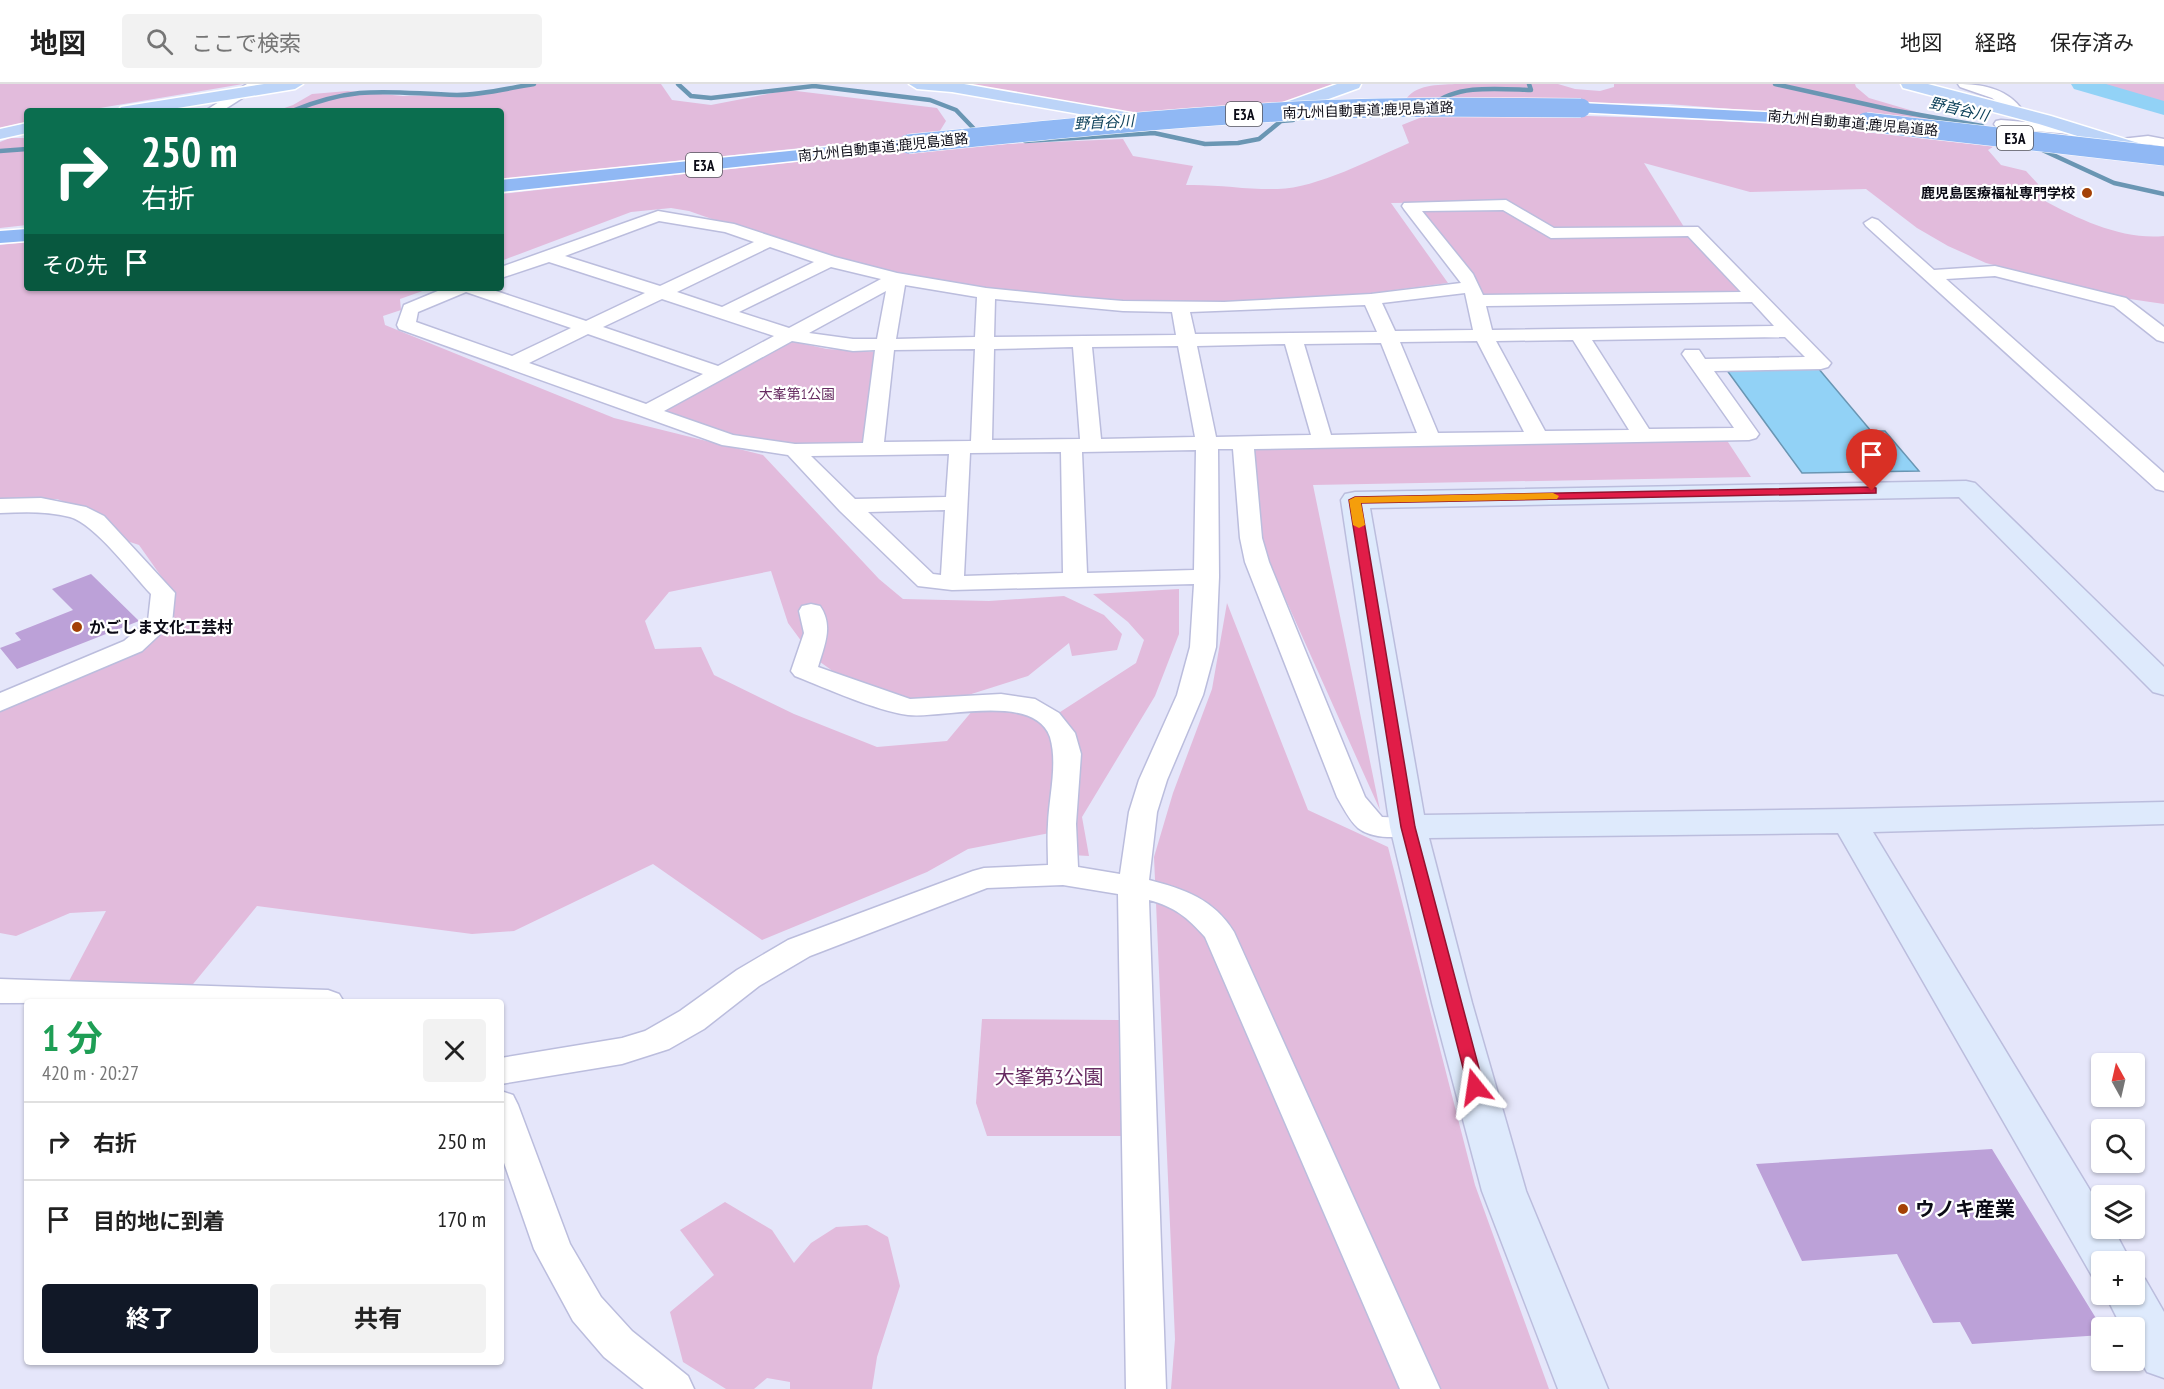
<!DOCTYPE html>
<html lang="ja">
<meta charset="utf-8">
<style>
:root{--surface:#fff;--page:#f2f2f2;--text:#222;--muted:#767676;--line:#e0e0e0;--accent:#111827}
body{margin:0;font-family:"PT Sans Narrow","Noto Sans JP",sans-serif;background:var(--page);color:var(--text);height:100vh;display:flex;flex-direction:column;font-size:22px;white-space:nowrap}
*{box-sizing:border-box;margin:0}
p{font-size:20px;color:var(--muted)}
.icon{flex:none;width:33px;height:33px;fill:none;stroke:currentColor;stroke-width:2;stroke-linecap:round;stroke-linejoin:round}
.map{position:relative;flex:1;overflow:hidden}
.panel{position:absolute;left:24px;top:915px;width:480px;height:366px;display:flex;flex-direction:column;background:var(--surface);border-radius:6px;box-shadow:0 2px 4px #0004}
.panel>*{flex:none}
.hud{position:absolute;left:24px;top:24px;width:480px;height:183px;border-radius:6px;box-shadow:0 2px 4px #0004;background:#0b6e4f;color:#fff;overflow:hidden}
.needle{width:39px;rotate:352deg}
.controls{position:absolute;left:2091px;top:969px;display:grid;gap:12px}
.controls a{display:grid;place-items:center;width:54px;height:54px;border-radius:6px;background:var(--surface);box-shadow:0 2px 4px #0004;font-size:30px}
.pin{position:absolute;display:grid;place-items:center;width:51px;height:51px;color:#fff;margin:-62px -26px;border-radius:50% 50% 50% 0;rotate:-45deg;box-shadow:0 0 6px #0007}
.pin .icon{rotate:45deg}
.me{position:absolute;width:66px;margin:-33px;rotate:345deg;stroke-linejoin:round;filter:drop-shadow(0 0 4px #0008)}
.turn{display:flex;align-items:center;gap:21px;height:126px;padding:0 18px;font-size:27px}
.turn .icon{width:78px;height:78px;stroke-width:2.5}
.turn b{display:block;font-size:42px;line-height:51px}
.then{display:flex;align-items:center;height:57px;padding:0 18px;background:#0003;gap:12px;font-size:22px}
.round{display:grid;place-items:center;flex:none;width:63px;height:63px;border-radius:6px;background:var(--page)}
.head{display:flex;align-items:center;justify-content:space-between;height:102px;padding:0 18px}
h1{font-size:36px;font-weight:700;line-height:45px;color:#1e9e55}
.cta{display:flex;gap:12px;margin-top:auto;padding:12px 18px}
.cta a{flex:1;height:69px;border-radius:6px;background:var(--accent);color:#fff;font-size:24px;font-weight:700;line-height:69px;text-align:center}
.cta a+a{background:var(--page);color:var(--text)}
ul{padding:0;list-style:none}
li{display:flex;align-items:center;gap:18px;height:78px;padding:0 18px;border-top:2px solid var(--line)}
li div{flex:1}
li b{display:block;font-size:22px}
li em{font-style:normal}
header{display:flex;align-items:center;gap:36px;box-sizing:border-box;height:84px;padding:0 30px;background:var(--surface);border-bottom:2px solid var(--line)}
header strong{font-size:28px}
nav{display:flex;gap:33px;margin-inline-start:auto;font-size:21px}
.search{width:420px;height:54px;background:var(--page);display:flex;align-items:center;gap:15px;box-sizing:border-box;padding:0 21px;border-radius:6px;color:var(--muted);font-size:22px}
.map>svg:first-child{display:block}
.green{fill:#e2bbdc}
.water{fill:#92d2f6;stroke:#6a96b3;stroke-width:1.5}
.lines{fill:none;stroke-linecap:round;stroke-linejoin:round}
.stream{stroke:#6a96b3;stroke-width:4.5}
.river{fill:#92d2f6;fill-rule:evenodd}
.building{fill:#bca1d8}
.street-casing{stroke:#bbbddd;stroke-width:3}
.secondary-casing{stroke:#bbbddd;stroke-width:3}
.primary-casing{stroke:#fff;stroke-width:3}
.highway-casing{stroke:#fff;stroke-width:3}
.street{fill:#fff;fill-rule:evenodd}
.secondary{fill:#deeafc;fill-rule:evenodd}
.primary{fill:#bcd4f8;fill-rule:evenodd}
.highway{fill:#90b8f4;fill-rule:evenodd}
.highway-bridge-casing{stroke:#fff;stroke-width:20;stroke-linecap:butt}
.highway-bridge{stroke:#90b8f4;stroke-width:19}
.route{fill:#e11d48;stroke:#92132f;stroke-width:1.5}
.slow{fill:#f59e0b}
.poi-dot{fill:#a44106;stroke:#fff;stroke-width:2}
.labels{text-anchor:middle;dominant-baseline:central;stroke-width:4.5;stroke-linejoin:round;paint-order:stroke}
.far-street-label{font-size:14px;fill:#0b0b16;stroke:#fff}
.far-poi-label{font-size:14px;font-weight:bold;fill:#0b0b16;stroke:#fff;text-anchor:end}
.far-park-label{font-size:14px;fill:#672c62;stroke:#fff}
.far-water-label{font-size:15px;font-style:italic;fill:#0e425b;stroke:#fff}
.shield{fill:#fff;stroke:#54545c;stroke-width:1.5}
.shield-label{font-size:15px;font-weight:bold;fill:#0b0b16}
.poi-label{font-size:16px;font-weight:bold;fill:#0b0b16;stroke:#fff;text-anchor:start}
.near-park-label{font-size:20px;fill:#672c62;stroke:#fff}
.near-poi-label{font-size:20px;font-weight:bold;fill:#0b0b16;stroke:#fff;text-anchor:start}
</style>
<header>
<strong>地図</strong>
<div class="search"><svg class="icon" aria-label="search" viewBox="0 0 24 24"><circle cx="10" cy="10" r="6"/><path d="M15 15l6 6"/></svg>ここで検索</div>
<nav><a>地図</a><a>経路</a><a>保存済み</a></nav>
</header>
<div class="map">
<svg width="2164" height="1305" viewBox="0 0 2164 1305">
<rect width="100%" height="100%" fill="#e5e6fa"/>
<g class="green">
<polygon points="0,0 243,0 82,27 27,27 27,38 0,44"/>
<polygon points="525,0 661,0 672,16 711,21 788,6 937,24 946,37 938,50 501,95 501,27 276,27 293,21 312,10 348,7 403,12 473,10"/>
<polygon points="959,0 1334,0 1279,21 1133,31"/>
<path d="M 1455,0 L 1558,0 L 1575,5 L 1600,7 L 1614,3 L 1614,0 L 1855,0 L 1856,3 L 1869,14 L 1971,44 L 1668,20 L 1405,17 C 1414,0 1439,1 1455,0 Z"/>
<polygon points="2093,0 2164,0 2164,29 2141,22 2122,9"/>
<path d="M 1432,29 C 1575,31 1717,34 1860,46 C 1905,49 1951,56 1996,61 L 1988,66 L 2001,81 L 2026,87 L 2038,100 L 2045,117 C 2080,136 2123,156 2164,152 L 2164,220 L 2116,213 L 1986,179 L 1948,162 L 1917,144 L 1866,105 L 1750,108 L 1644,79 L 1684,143 L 1554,143 L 1539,140 L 1501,118 L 1391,119 L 1448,199 L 1349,212 L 1180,220 L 1113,218 L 1008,207 L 903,192 L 772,156 L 689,127 L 671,124 L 631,128 L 501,177 L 501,110 L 932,63 L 1123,55 L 1133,72 L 1193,82 L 1186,101 C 1217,100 1248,106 1278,105 C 1317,104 1372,75 1409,59 L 1402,41 Z"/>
<polygon points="10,54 27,54 27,141 0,144 0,58"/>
<polygon points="1425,125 1506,125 1549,152 1690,151 1743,210 1481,211 1479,202 1420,127"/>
<polygon points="27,158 27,204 431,204 400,215 401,226 383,232 385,241 614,334 763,371 879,495 903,515 989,517 1064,512 1104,531 1122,550 1117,566 1072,572 1069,559 1028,592 962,613 904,620 844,595 813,573 788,539 771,487 669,508 645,537 655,565 701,563 714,591 794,630 877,663 947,657 978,620 1057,630 1136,579 1144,556 1128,538 1093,510 1179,505 1179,550 1155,612 1082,733 1089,772 1071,771 1055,748 968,765 927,788 762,856 653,780 514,847 472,850 257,822 189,905 69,897 106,827 70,829 16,852 0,849 0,625 168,538 168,502 139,461 106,450 103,433 57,415 0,415 0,161"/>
<polygon points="790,257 827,265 876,268 865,357 858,361 798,362 729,351 663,328 664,323"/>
<polygon points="1726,355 1751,393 1313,401 1380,726 1263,465 1253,365 1259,362"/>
<polygon points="1227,519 1308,726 1388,763 1475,1101 1549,1305 1171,1305 1175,1255 1154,773 1173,709 1212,605"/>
<polygon points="982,935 1119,936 1123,1052 987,1052 976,1019"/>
<polygon points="725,1118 772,1146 794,1179 811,1159 836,1143 867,1141 888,1153 900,1202 877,1273 872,1305 790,1305 790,1298 767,1294 754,1305 726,1305 683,1278 670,1228 714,1191 680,1146"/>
</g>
<polygon class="water" points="1818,284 1871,347 1885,347 1919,387 1802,389 1726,285"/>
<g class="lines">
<g class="stream">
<polyline points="678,0 691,12 711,14 814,2 930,16 956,26 978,49"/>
<polyline points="1775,0 1892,26 1982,42"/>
<path d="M 1433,21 C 1456,0 1500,5 1531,6 L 1529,0"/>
<path d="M 292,27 C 360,0 387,9 457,11 C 482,11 509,4 534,0"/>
<polyline points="1025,57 1154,49 1205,60 1238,59 1259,55 1281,37 1293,36"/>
<polyline points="2038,64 2114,99 2164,110"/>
<polyline points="0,67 27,65"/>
</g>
<polygon class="river" points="2071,0 2106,0 2164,17 2164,31 2074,5"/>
</g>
<g class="building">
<polygon points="91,490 139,537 17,585 0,564 21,556 15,549 73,526 52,505"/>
<polygon points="1992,1065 2102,1244 2102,1251 1972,1260 1960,1238 1933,1239 1897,1170 1802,1177 1756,1080"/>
</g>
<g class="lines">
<g class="street-casing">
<g id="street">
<polygon points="247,0 264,0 222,27 205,27"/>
<path d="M 1958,0 C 1981,0 2005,4 2020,23 L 2016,30 L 2006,30 L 2005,24 L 1992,14 L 1960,3 Z"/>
<polygon points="2001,36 2083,43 2090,47 2083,51 2023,46 2046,59 2048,62 2041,66 1996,43 1994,40 1996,37"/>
<polygon points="2148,52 2164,55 2164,63 2148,60 2121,63 2114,59 2121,55"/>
<path d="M 1506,116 L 1554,144 L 1698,143 L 1831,279 L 1828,283 L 1821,285 L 1714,287 L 1759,350 L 1756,354 L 1749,356 L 1254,365 L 1262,454 L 1269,478 L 1365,713 L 1382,733 L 1408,734 L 1418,736 L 1422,743 L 1418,750 C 1402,754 1373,756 1358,744 C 1349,736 1343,723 1337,713 L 1245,478 L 1240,454 L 1233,365 L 1218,365 L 1219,493 L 1216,563 L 1203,611 L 1167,696 L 1157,728 L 1149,796 C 1184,805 1214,815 1234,848 L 1440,1305 L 1400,1305 L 1205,853 C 1187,833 1175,823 1149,816 L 1166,1305 L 1126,1305 L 1118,810 L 1063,801 L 987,804 L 810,872 L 759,902 L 704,945 L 669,965 L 622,980 L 501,1000 L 501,974 L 622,954 L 645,947 L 680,927 L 737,886 L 788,856 L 973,787 L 984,784 L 1048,781 C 1048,768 1047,754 1048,740 C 1049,712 1058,680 1050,653 C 1034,608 942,635 908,631 C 874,626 828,605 795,592 L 791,587 L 804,549 L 799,527 L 802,522 L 811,520 L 820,522 C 834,542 824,562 818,583 L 910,615 L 1001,610 L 1035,615 L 1059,629 L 1075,649 L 1081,670 L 1076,740 L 1078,783 L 1120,790 L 1129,728 L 1139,696 L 1177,611 L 1190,563 L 1194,500 L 952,506 L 918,502 L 840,427 L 788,371 L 722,361 L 399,245 L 397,241 L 404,221 L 445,204 L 487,204 L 586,237 L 645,209 L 549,178 L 501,194 L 501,183 L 658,127 L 734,140 L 835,173 L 897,189 L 986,204 L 1074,213 L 1123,217 L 1224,218 L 1371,210 L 1461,199 L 1404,125 L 1402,122 L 1404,119 ZM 1503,126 L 1551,154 L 1688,152 L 1741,208 L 1483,211 L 1473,190 L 1422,127 ZM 659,137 L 725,148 L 754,158 L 660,202 L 565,172 ZM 770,163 L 814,178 L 722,223 L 677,208 ZM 831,183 L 881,195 L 789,244 L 739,228 ZM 905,201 L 977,213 L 975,253 L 896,255 ZM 886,207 L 877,255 L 853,255 L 809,249 ZM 466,208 L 571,244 L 512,272 L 416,238 L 418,228 ZM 1465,209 L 1473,246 L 1395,247 L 1382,219 ZM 662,215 L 774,252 L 718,282 L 603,243 ZM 995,215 L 1123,227 L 1172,228 L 1176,251 L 994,253 ZM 1752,218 L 1774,242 L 1492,246 L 1486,222 ZM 1365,221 L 1377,248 L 1195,250 L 1190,228 ZM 588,250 L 703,290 L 646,320 L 529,279 ZM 1785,253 L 1805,273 L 1705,275 L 1699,266 L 1685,266 L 1682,270 L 1734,344 L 1649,345 L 1592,256 ZM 1573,256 L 1629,346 L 1545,347 L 1496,257 ZM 792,257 L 853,267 L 875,266 L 863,359 L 795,360 L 733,351 L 664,327 ZM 1477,257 L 1524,348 L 1438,349 L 1400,258 ZM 1381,259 L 1417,349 L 1331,351 L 1304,260 ZM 1285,260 L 1311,351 L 1216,353 L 1197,262 ZM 1178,262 L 1195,353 L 1101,355 L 1092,263 ZM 1073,263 L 1080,355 L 992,356 L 994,265 ZM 975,265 L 971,357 L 884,358 L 894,266 ZM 1196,366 L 1194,486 L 1087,489 L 1082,368 ZM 1061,368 L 1063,489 L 964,492 L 970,369 ZM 949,370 L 946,413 L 855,415 L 811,372 ZM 945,426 L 941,491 L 933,490 L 868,428 Z"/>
<polygon points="1872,134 1878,136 1934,186 1995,182 2126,214 2164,243 2164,258 2157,256 2114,222 1995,192 1946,195 2164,389 2164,407 2156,405 1866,142 1864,139"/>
<path d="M 41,414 L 86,423 L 104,432 L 175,509 L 172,539 L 142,567 L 0,627 L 0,609 L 124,557 L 148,537 L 151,510 C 132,490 95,440 70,433 C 47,427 24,428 0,429 L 0,415 Z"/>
<polygon points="0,895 328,906 339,910 344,918 0,919"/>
<polygon points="501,1007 513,1011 518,1021 570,1160 601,1213 632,1247 688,1292 694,1305 644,1305 604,1273 573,1237 534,1165 501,1070"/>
</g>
</g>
<g class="secondary-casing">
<g id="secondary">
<polygon points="1966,397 1975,399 2164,583 2164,611 2153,608 1959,413 1370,424 1424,731 1849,725 2164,718 2164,740 1873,748 2102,1126 2102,1144 2113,1144 2131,1178 2102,1178 2102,1196 2092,1192 1838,749 1429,754 1472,919 1526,1107 1608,1305 1558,1305 1482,1107 1432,919 1390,743 1341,416 1345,410 1355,408"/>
<polygon points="2134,1192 2145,1195 2164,1228 2164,1294 2147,1288 2134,1266 2134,1244 2122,1244 2105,1210 2134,1210"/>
</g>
</g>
<g class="primary-casing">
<g id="primary">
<polygon points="264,0 303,0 295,5 159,27 118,27 121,23 127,22"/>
<polygon points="909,0 964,0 1154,33 1160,34 1163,38 1160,42 1154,43 952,8 917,5"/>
<polygon points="1337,0 1361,0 1359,4 1273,35 1261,35 1258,31 1261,27"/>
<polygon points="1901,0 1928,0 2051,32 2164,67 2164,75 2151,75 2039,40 1903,4"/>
<polygon points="27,39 27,49 0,55 0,45"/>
</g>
</g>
<g class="highway-casing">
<g id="highway">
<polygon points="1581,19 1866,33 1872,34 1875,38 1872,42 1866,43 1575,28 1572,24 1575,20"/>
<polygon points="908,55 914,56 917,60 914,64 501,108 501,96"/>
<polygon points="27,145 27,157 0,159 0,147"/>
</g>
</g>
<use href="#street" class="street"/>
<use href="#secondary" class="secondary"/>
<use href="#primary" class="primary"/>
<use href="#highway" class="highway"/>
<g class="highway-bridge-casing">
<g id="highway-bridge">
<polyline points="1866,38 2164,72"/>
<path d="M 908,60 C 1036,47 1165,34 1294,27 C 1390,22 1485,23 1581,24"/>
</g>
</g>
<use href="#highway-bridge" class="highway-bridge"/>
</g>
<polygon class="route" points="1872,403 1876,404 1876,409 1361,419 1415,743 1484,1003 1481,1007 1475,1009 1469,1007 1401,743 1349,416 1355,413"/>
<polygon class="slow" points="1553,409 1559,412 1557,415 1361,419 1365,441 1359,444 1353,441 1349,416 1355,413"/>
<g class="poi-dot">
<circle cx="2087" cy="109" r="6"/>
<circle cx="77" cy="543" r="6"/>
<circle cx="1903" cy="1125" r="6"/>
</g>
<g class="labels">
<g class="far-street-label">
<text transform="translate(1368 26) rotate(-2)">南九州自動車道;鹿児島道路</text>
<text transform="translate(1853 39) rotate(5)">南九州自動車道;鹿児島道路</text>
<text transform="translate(883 63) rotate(-6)">南九州自動車道;鹿児島道路</text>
</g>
<g class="far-poi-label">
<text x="2075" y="109">鹿児島医療福祉専門学校</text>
</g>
<g class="far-park-label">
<text x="797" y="310">大峯第1公園</text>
</g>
<g class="far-water-label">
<text transform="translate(1959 25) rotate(13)">野首谷川</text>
<text transform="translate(1104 38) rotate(-3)">野首谷川</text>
</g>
<g class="shield">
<rect x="1226" y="18" width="36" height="24" rx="4.5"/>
<rect x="1997" y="42" width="36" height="24" rx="4.5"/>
<rect x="686" y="69" width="36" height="24" rx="4.5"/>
</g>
<g class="shield-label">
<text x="1244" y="30">E3A</text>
<text x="2015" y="54">E3A</text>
<text x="704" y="81">E3A</text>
</g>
<g class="poi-label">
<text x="89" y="543">かごしま文化工芸村</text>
</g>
<g class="near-park-label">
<text x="1049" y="993">大峯第3公園</text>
</g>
<g class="near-poi-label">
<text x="1915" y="1125">ウノキ産業</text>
</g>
</g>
</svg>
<div class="controls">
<a><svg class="needle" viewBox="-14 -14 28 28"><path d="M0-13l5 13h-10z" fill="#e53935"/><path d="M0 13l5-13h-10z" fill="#767676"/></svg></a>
<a><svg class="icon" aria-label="search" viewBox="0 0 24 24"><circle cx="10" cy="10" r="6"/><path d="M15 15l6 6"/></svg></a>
<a><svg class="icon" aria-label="layers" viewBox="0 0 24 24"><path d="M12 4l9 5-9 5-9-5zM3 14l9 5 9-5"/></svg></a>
<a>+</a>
<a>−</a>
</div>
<div class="pin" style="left:1872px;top:407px;background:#d93025"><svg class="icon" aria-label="arrive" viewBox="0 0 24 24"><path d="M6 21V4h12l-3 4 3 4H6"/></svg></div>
<svg class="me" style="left:1475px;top:1003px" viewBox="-20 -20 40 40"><path d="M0-17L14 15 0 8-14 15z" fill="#e11d48" stroke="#fff" stroke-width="4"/></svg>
<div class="hud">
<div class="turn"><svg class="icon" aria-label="right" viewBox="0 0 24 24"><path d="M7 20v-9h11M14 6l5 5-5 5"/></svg><div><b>250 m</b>右折</div></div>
<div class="then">その先<svg class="icon" aria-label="arrive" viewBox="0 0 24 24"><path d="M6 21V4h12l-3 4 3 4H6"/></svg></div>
</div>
<section class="panel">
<div class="head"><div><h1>1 分</h1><p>420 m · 20:27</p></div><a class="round"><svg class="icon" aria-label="close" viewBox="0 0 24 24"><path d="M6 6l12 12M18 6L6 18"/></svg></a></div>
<ul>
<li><svg class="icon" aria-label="right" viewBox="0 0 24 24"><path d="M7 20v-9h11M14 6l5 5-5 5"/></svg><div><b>右折</b></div><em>250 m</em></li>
<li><svg class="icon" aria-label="arrive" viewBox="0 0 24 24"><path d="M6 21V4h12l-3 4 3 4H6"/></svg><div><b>目的地に到着</b></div><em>170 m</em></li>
</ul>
<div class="cta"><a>終了</a><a>共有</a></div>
</section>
</div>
